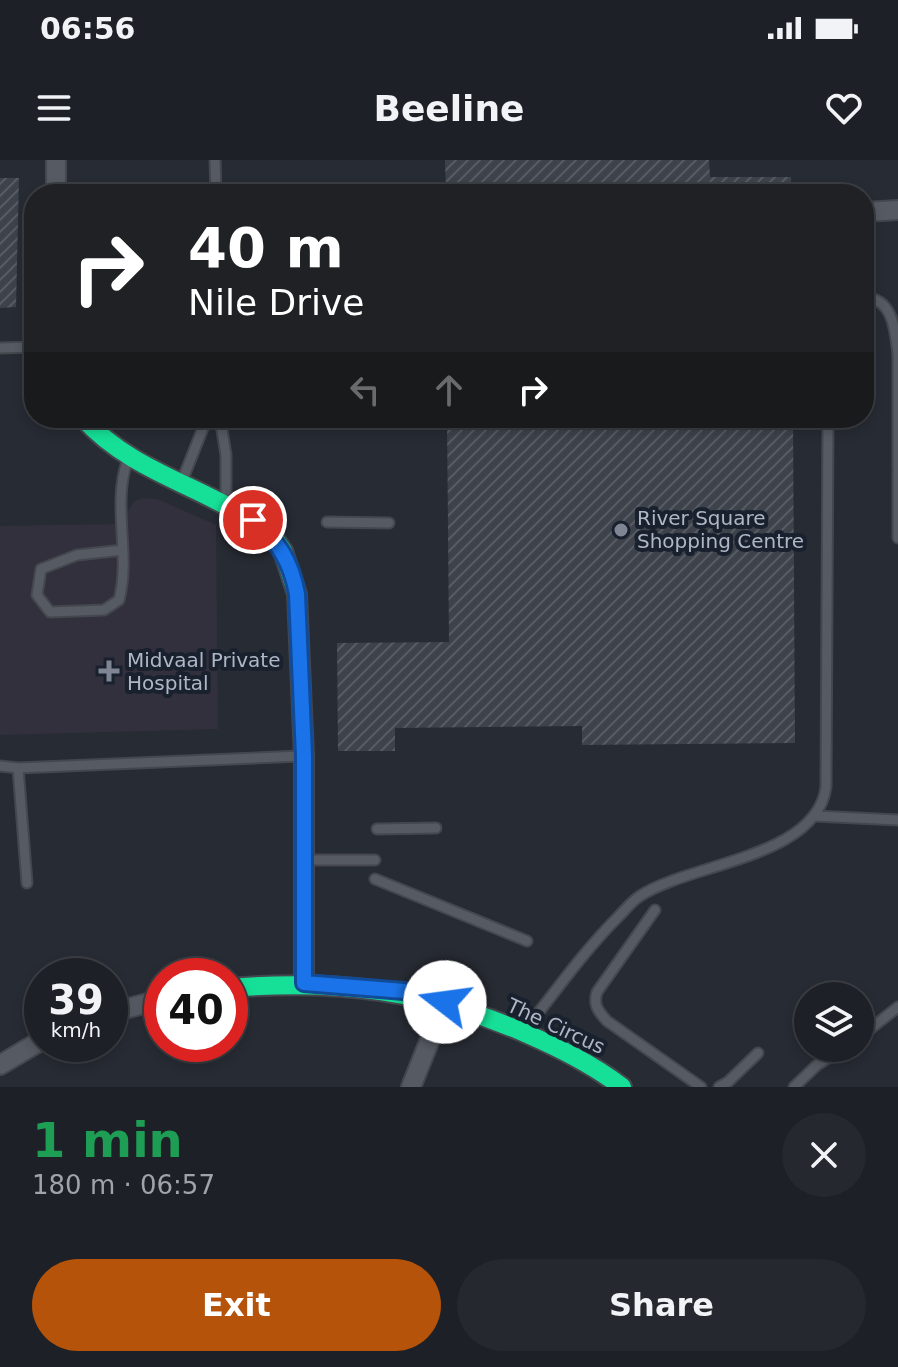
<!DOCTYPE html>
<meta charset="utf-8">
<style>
:root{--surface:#1d2026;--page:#25282e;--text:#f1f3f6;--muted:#a0a3a7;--line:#3b3e43;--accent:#b45309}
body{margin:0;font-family:"DejaVu Sans",sans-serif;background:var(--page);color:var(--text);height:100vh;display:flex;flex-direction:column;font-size:30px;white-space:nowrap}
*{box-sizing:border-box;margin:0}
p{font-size:26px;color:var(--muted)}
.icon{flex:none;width:44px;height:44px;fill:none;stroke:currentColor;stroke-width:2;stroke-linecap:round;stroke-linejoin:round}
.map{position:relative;height:927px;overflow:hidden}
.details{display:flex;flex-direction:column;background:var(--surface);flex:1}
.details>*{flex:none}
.hud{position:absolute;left:24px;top:24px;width:850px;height:244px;border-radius:32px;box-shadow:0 4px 12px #0003,0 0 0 2px var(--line);background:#202124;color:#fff;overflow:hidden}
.buttons{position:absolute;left:794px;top:822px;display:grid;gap:16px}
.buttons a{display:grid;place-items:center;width:80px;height:80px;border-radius:50%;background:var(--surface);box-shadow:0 4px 12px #0003,0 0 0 2px var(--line);font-size:40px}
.speed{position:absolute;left:24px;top:798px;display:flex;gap:16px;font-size:40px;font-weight:700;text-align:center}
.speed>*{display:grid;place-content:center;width:104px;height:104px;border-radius:50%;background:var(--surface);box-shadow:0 4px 12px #0003,0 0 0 2px var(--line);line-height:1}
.speed small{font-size:20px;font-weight:400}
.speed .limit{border:12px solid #d22;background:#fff;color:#111}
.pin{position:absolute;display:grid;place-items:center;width:68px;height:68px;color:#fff;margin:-34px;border:4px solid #fff;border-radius:50%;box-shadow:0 2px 8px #0007}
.me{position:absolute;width:88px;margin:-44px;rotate:285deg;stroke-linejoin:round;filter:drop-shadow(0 0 6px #0008)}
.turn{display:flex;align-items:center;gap:28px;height:168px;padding:0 32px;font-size:36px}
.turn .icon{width:104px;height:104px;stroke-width:2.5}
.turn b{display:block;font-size:56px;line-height:68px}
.lanes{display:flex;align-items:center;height:76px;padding:0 32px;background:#0003;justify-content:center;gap:40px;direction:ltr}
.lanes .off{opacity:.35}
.round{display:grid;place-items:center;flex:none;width:84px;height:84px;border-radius:42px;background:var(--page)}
.headline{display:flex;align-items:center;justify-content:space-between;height:136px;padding:0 32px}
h1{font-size:48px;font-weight:600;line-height:60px;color:#1e9e55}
.action{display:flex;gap:16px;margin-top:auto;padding:16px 32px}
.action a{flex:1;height:92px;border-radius:48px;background:var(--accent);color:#fff;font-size:32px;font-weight:600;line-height:92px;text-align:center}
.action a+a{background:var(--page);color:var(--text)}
.status{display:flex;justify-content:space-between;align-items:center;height:56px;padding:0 40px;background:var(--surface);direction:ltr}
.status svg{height:22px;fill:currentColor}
header{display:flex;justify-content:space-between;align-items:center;height:104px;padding:0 32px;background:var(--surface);font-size:36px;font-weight:600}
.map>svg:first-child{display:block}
.medical{fill:#32303d}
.building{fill:url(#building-hatch)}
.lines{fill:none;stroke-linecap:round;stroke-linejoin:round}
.lane-casing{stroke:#44474e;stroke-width:13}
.street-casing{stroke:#44474e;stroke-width:22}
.fast-casing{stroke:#44474e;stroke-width:22}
.lane{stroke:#565a62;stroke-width:9}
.street{stroke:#565a62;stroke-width:18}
.fast{stroke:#16e098;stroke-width:18}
.route-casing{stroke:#114b97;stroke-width:20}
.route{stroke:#1a73e8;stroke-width:14}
.poi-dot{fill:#7f8593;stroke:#1a212e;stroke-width:3}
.labels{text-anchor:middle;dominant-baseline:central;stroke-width:8;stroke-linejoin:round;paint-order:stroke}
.poi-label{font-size:20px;fill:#afb6c6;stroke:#1a212e;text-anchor:start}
.street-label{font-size:20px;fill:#afb6c6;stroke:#1a212e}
</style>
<div class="status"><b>06:56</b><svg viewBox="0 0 49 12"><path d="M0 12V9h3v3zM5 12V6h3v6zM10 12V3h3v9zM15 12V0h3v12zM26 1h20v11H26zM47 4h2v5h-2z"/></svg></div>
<header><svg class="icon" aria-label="menu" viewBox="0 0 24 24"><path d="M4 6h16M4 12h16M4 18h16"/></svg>Beeline<svg class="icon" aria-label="heart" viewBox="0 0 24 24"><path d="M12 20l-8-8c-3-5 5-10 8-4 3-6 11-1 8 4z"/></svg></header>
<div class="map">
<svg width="898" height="927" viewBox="0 0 898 927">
<defs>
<pattern id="building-hatch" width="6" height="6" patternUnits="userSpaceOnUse" patternTransform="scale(2)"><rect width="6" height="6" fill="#3e424a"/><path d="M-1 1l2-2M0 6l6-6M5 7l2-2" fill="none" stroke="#575b63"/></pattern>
</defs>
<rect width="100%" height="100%" fill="#272b33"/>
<polygon class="medical" points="143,338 157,339 216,365 218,569 0,575 0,366 118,364 135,341"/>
<g class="building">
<polygon points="445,0 709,0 710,17 791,17 791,34 446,34"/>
<polygon points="0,18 19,18 16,147 0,148"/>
<polygon points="447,258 793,258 795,583 582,585 582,566 395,568 395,591 338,591 337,483 449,482"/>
</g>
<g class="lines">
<g class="lane-casing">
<g id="lane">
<polyline points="215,0 216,34"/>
<path d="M 864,137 C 894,139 895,171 898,194"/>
<polyline points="0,188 34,187"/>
<polyline points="898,195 898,309"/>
<polyline points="220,258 226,295 226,342"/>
<polyline points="898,313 898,378"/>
<polyline points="182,321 207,258"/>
<polyline points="327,362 389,363"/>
<path d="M 123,390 L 77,395 L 41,409 L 37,435 L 50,452 L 104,450 L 119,440 C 131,395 112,346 127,302"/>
<polyline points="0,606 18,608 301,596"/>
<polyline points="18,608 27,723"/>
<polyline points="814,656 898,660"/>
<polyline points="377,669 436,668"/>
<polyline points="307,700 375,700"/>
<polyline points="375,719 527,781"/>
<path d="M 655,750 L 597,832 C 593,845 598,851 607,861 L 701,927"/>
<path d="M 525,870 C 555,832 584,791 618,757 C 625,750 632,741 640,736 C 690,703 817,698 826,627 L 828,258"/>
<polyline points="860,877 898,847"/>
<polyline points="719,927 728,922 758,893"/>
<polyline points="794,927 817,905 844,888"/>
</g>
</g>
<g class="street-casing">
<g id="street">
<polyline points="56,0 56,34"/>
<polyline points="864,52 898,50"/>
<polyline points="110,853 162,839"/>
<polyline points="0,905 42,880"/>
<polyline points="411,927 445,842"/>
</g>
</g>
<g class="fast-casing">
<g id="fast">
<path d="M 83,258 C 131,311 199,325 256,363 L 274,378 L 283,391 L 297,434 L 304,596 L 304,823"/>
<path d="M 230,828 C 337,819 426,830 525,873 C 559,888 592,904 622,927"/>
</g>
</g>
<use href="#lane" class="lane"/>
<use href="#street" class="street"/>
<use href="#fast" class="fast"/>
</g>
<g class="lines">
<g class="route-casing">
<path id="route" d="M 253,360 C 278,381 291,401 297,434 L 304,596 L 304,823 L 404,831 L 445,842"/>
</g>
<use href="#route" class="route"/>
</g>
<g class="poi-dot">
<circle cx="621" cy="370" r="8"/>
<path d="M105 499h8v8h8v8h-8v8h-8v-8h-8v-8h8z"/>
</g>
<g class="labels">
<g class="poi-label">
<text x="637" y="358">River Square<tspan x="637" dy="23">Shopping Centre</tspan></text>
<text x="127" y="500">Midvaal Private<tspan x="127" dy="23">Hospital</tspan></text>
</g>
<g class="street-label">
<text transform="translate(556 866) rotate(25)">The Circus</text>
</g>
</g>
</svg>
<div class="buttons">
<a><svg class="icon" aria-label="layers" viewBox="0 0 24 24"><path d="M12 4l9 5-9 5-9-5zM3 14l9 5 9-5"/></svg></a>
</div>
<div class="speed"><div>39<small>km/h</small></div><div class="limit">40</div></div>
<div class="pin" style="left:253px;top:360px;background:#d93025"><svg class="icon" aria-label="arrive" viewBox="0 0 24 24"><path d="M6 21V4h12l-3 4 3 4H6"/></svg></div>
<svg class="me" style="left:445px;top:842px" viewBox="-20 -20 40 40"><circle r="19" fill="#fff"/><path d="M0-13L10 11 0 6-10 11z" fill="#1a73e8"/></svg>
<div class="hud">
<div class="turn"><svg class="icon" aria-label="right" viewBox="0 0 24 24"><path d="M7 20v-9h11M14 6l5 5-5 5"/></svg><div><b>40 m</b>Nile Drive</div></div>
<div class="lanes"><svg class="icon off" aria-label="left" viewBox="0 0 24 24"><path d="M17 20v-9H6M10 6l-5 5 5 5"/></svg><svg class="icon off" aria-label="ahead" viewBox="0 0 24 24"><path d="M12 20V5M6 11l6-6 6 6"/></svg><svg class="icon" aria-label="right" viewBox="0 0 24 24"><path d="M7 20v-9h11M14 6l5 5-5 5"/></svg></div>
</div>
</div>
<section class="details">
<div class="headline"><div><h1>1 min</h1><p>180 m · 06:57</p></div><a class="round"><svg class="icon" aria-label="close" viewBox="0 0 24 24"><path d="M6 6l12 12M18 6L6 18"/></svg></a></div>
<div class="action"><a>Exit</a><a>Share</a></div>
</section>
